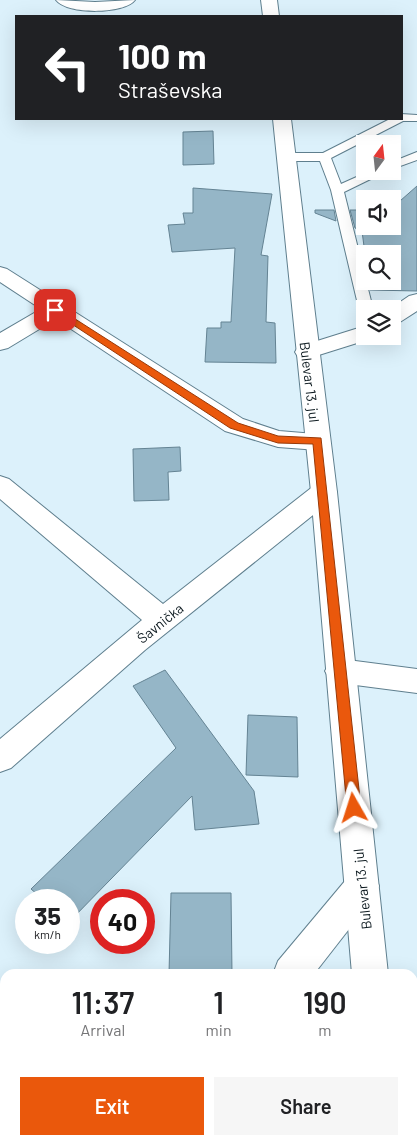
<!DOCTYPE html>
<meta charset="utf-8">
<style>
:root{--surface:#fff;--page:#f6f6f6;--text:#202124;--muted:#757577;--accent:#ea580c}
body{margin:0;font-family:Barlow,sans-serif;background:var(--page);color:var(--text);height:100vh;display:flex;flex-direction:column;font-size:19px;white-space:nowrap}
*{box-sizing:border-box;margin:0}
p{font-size:16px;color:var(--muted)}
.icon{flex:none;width:28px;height:28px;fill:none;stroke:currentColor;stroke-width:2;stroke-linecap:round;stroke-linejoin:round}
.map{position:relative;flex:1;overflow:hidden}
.side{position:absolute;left:0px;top:969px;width:418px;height:176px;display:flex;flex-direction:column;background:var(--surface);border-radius:15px 15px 0 0;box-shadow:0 5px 20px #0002}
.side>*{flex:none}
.top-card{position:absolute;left:15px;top:15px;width:388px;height:105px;border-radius:0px;box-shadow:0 5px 20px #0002;background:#202124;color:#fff;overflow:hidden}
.needle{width:32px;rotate:15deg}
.controls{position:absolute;left:356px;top:135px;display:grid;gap:10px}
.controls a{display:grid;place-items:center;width:45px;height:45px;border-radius:0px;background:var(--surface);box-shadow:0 5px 20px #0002;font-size:25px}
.speed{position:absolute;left:15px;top:889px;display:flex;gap:10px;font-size:25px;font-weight:700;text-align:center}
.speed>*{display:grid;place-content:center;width:65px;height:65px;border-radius:50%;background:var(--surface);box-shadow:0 5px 20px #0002;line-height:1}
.speed small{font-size:12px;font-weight:400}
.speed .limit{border:8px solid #d22;background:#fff;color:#111}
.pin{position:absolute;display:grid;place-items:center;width:42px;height:42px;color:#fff;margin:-21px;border-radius:10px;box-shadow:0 2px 8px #0006}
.me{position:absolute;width:55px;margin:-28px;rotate:354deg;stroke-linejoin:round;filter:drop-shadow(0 0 4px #0008)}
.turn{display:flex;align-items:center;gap:18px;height:105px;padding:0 20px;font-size:22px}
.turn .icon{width:65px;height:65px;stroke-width:2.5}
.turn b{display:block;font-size:35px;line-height:42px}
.eta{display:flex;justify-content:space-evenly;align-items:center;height:85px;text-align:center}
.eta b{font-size:30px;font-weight:600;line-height:35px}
.cta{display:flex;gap:10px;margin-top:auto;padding:10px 20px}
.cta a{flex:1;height:58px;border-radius:0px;background:var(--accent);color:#fff;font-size:20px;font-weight:600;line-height:58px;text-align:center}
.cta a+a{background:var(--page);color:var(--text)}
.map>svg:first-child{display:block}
.building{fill:#95b6c7;stroke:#648393}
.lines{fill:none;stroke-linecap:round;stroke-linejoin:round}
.lane-casing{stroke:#5f7f8e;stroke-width:2}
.street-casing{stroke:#5f7f8e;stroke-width:2}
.secondary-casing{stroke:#5f7f8e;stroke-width:2}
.lane{fill:#fff;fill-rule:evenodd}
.street{fill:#fff;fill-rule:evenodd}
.secondary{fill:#fff;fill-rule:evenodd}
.route{fill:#ea580c;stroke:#983908}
.labels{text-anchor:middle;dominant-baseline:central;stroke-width:4;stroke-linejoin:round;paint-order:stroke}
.street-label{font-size:14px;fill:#0c191f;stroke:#fff}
</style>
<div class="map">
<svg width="417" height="1144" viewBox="0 0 417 1144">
<rect width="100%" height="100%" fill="#dcf1fb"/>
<g class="building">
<polygon points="213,131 214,164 183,165 183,132"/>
<polygon points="417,186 417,291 370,290 368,281 392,281 392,254 365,254 362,231 355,228 350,210 365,210 365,226 392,226 392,208"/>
<polygon points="193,188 272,194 261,255 268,256 266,322 275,323 276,363 205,362 207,328 221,328 221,322 231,322 235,248 172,252 168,225 185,224 183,213 193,213"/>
<polygon points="315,210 334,210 336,221 315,213"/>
<polygon points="180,447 181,471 168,472 169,500 134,501 133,449"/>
<polygon points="165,670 254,791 259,824 195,830 192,796 69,922 69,900 44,900 31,889 176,748 133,686"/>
<polygon points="248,715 297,717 298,777 246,775"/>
<polygon points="171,893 231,893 232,974 169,974"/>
</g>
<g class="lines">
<g class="lane-casing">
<g id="lane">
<polygon points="401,114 417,115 417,121 403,121 331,158 341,184 370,171 387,171 344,192 373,309 365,309 365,313 359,309 331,190 320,161 286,161 280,157 286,153 323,153 390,119 401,119"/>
<polygon points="417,152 417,160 392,169 392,162"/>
</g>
</g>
<g class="street-casing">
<g id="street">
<path d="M 56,0 L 95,2 L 135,0 C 125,14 67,15 56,0 Z"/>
<polygon points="0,267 7,269 243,419 279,431 327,435 330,441 327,447 318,450 278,447 225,431 56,319 8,348 0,350 0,333 41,309 0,282"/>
<polygon points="417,294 417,311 400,322 392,324 392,309 390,309 409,296"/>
<polygon points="365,326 365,336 374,336 373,338 306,359 298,357 295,352 298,347"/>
<polygon points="0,476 9,479 163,604 315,485 324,483 333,485 337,492 333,499 145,650 11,768 0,772 0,739 142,620 0,499"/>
<polygon points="340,659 417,669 417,693 340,683 330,680 325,671 330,662"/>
<polygon points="362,870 374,875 379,886 374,897 314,974 273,974 278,961 350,875"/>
<polygon points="135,1140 176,1140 174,1144 133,1144"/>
</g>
</g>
<g class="secondary-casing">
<g id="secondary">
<polygon points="261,0 277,0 279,16 263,16"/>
<polygon points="273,119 291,119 337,492 388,974 352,974 311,492"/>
<polygon points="366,1140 406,1140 407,1144 367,1144"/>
</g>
</g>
<use href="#lane" class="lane"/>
<use href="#street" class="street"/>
<use href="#secondary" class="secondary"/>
</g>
<polygon class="route" points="52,308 58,308 238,423 278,436 321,438 361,808 359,812 354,814 349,812 347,808 313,444 278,443 230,428 52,311"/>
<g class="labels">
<g class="street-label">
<text transform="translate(310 382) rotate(83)">Bulevar 13. jul</text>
<text transform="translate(160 623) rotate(-39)">Šavnička</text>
<text transform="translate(362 889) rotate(-96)">Bulevar 13. jul</text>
</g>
</g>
</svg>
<div class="controls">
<a><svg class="needle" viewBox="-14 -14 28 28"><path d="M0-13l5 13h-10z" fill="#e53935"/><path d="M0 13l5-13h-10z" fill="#757577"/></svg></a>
<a><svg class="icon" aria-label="sound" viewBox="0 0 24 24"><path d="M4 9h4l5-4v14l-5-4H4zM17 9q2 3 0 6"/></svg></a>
<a><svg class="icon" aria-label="search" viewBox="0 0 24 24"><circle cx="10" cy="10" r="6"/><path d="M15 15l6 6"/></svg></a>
<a><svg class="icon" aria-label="layers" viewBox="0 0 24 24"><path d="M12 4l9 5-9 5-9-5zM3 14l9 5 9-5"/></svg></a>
</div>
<div class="speed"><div>35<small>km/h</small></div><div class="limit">40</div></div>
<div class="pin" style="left:55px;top:310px;background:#d93025"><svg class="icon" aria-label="arrive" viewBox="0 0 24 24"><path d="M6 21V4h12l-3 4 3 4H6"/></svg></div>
<svg class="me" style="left:354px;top:808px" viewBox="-20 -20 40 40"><path d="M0-17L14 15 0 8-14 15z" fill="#ea580c" stroke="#fff" stroke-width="4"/></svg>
<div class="top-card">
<div class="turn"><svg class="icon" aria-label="left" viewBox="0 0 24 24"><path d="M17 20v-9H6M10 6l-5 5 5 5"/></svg><div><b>100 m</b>Straševska</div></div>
</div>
<section class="side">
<div class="eta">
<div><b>11:37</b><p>Arrival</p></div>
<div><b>1</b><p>min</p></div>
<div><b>190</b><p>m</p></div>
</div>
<div class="cta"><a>Exit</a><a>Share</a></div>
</section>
</div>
